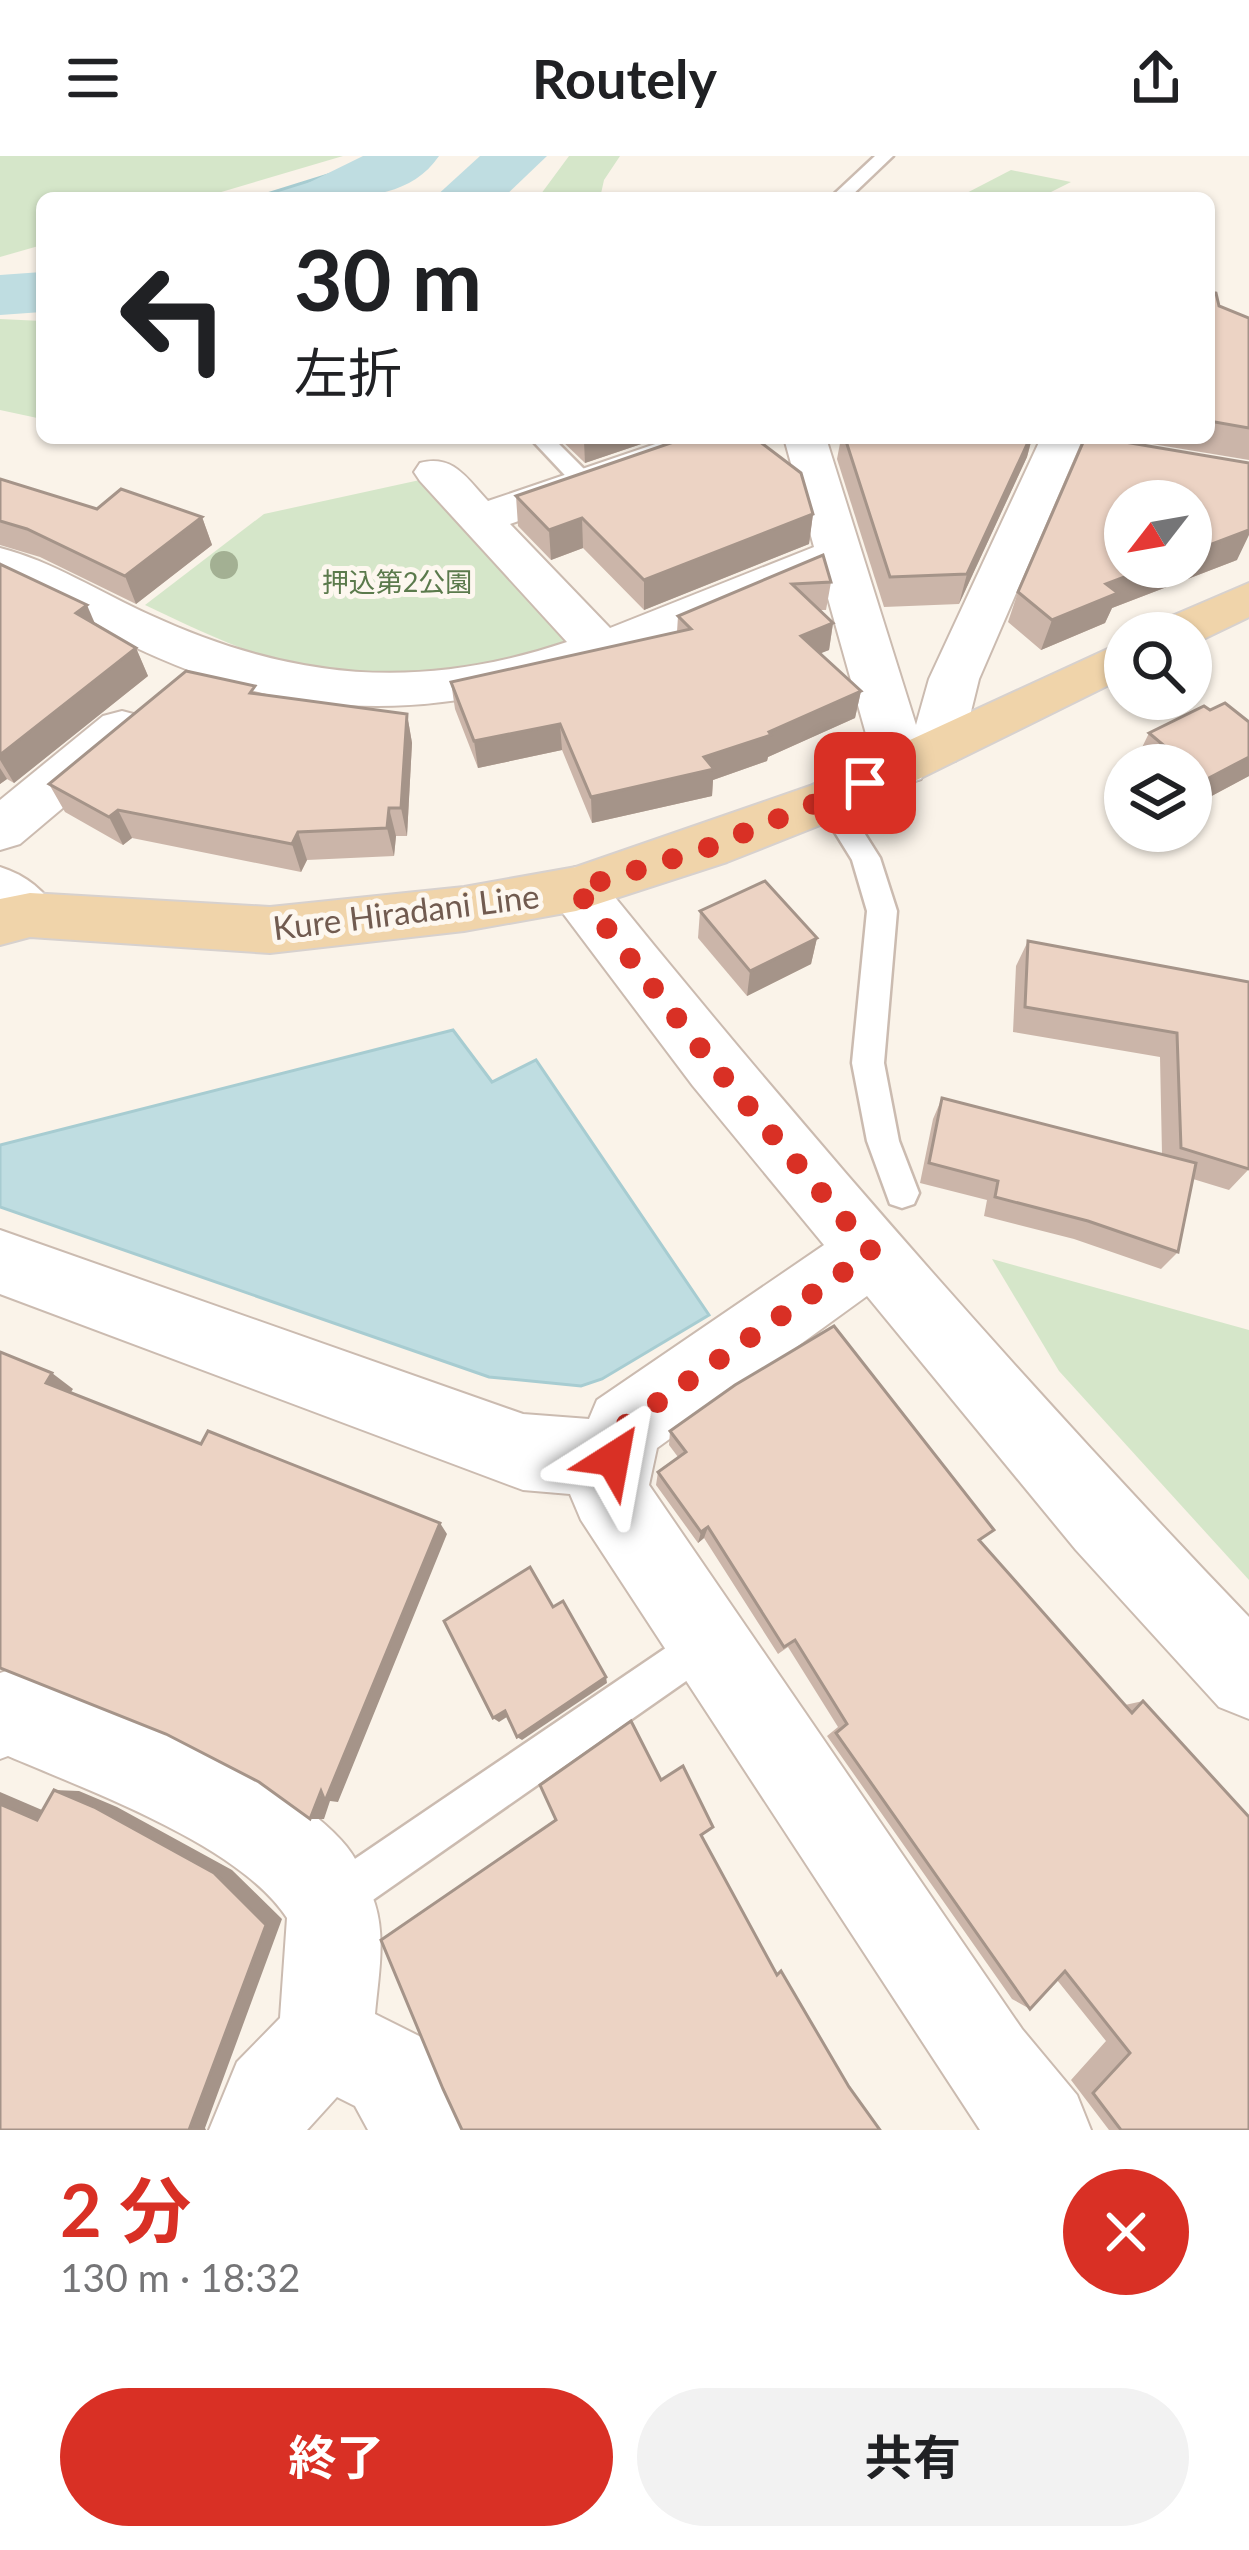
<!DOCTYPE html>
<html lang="ja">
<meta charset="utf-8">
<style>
:root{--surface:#fff;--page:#f2f2f2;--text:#202124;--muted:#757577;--accent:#d93025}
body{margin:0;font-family:Lato,"Noto Sans JP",sans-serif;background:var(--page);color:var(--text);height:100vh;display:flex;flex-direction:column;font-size:45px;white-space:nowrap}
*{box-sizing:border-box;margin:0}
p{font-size:39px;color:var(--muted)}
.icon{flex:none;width:66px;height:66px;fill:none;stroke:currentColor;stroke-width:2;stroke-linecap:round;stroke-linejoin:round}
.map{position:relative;height:1974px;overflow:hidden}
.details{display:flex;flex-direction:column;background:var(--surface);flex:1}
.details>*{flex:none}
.hud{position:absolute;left:36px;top:36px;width:1179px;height:252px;border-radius:18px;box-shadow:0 3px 9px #0004;background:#fff;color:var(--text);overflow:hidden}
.needle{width:78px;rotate:239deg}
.fabs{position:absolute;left:1104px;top:324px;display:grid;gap:24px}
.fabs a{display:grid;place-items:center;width:108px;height:108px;border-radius:50%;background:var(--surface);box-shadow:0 3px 9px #0004;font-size:60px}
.pin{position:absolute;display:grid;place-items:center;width:102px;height:102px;color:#fff;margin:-51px;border-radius:24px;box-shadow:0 6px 18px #0006}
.me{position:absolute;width:132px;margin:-66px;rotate:34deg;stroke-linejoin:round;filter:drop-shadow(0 0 9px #0008)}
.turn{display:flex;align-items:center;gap:42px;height:252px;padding:0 60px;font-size:54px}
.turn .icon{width:156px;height:156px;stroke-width:2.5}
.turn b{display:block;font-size:84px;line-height:102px}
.round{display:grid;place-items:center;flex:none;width:126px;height:126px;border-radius:63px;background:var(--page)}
.overview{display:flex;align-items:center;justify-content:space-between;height:204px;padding:0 60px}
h1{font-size:72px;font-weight:700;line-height:90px;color:var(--accent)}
.cta{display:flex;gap:24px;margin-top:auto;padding:24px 60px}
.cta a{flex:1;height:138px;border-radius:72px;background:var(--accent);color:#fff;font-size:48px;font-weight:700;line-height:138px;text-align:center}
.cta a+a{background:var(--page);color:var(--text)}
header{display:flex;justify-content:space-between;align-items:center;height:156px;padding:0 60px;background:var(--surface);font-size:54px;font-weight:700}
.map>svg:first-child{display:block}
.green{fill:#d5e6c9}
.water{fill:#bfdde1;stroke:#a7ccd1;stroke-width:3}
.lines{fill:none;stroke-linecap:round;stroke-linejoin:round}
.river{fill:#bfdde1;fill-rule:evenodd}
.lane-casing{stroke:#cbbbb0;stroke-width:5}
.street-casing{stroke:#cbbbb0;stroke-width:4}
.secondary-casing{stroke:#cdbbae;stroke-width:4}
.primary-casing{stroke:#d7d1ce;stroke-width:4}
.lane{fill:#fff;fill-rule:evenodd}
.street{fill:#fff;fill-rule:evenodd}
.secondary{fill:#fff;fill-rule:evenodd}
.primary{fill:#f0d4aa;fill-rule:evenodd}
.tree{fill:#a3b093}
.wall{fill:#cbb5a9}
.shaded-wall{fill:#a59489}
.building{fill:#ecd3c4;stroke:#a59489;stroke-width:3}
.route{stroke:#d93025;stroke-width:21;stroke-dasharray:0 37.8}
.labels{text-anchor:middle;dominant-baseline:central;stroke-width:10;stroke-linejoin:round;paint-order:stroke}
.far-park-label{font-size:27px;fill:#5b7a4c;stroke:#fdf7ef}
.street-label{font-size:33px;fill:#715b50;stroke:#fdf7ef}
</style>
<header><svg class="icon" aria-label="menu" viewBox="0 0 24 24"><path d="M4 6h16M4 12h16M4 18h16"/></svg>Routely<svg class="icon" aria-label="share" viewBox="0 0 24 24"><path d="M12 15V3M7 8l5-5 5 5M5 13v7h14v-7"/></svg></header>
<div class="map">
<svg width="1249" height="1974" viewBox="0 0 1249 1974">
<rect width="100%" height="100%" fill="#faf3e9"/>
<g class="green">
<polygon points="0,0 343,0 201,42 42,42 42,89 0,101"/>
<polygon points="569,0 620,0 604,24 600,42 538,42"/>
<polygon points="1011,14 1071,26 1039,42 957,42"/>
<polygon points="0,163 42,165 42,263 0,254"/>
<path d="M 429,322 L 578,485 C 487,512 386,533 292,509 C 241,495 193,472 145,449 L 264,358 Z"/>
<polygon points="992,1103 1249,1174 1249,1424 1059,1215"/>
</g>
<g class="water">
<polygon points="347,13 393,25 371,42 254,42"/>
<polygon points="453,874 492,926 536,904 709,1159 602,1223 581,1230 489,1221 0,1051 0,989"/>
</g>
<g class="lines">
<g class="river">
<path d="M 363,0 L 439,0 C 407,47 345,42 295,42 L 304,29 Z"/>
<polygon points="480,0 547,0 503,42 434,42"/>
<polygon points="42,116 42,156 0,159 0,119"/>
</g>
<g class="lane-casing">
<g id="lane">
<polygon points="875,0 893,0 849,42 830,42"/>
<polygon points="530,282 553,282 593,322 593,332 577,332"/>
<polygon points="829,634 839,637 880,702 897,755 884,907 899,985 919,1037 914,1048 902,1052 890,1048 867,985 852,907 867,755 852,704 815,644"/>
<polygon points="707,1464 722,1470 728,1485 722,1500 347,1762 331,1769 315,1762 308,1746 315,1730"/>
</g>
</g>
<g class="street-casing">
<g id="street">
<path d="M 673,282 L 736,282 L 730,291 L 510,368 L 610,472 L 814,391 L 784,282 L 826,282 L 916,569 L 929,523 L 1041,282 L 1083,282 L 979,523 L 962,592 L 955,605 L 928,608 L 921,623 L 902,629 L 883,623 L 875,610 L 822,421 C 623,504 435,596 216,524 C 141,499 71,459 0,424 L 0,392 C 52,405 101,437 150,459 C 291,524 418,536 567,486 L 420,325 L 414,316 L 420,307 C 454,298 467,323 488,345 Z"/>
<polygon points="122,555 141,560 148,573 141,586 20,688 0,694 0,644 103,560"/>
<path d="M 576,711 L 596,718 C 803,974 1021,1223 1249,1461 L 1249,1563 L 1219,1551 L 1076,1394 L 867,1140 L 657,1292 L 649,1329 L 1022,1873 L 1077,1939 L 1091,1974 L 980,1974 L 581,1364 L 570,1338 L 523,1334 L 0,1138 L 0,1074 L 523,1258 L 589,1263 L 597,1244 L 824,1089 L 693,930 L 556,748 L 547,733 L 556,718 Z"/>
<path d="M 6,1515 C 103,1555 270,1607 341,1684 C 357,1701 368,1726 375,1748 C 386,1783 378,1823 375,1858 L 423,1882 L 458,1939 L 472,1974 L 368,1974 L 355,1950 L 337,1941 L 307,1974 L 209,1974 L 237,1906 L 280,1862 L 287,1762 C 240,1689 87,1634 8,1600 L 0,1603 L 0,1517 Z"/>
</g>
</g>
<g class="secondary-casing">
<path id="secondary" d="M 0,711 C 26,719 46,735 59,759 L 51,775 L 30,781 L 0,767 Z"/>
</g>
<g class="primary-casing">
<g id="primary">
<polygon points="1249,427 1249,461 1191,489 1191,477 1150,477 1158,466"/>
<polygon points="1125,485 1125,521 848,658 727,706 576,755 464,775 270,797 30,781 0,789 0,743 30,737 270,751 464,731 576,711 810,630"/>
</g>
</g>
<use href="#lane" class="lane"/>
<use href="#street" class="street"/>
<use href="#secondary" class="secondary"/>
<use href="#primary" class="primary"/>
</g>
<circle class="tree" cx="224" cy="409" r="14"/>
<g class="wall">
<polygon points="1209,136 1219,150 1249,162 1249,304 1116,282 1209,282"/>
<polygon points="559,282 659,282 585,307"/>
<polygon points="841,282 1032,282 1027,301 959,448 884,451 837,303"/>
<polygon points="0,323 97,353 202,361 212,389 136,448 40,401 0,389"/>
<polygon points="516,340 813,358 809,388 644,454 583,392 551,404 518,370"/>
<polygon points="823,399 831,426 826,454 820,454 833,467 829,494 820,497 861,535 855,562 768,601 767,605 713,624 712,640 592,667 562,594 478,612 455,553 451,526 677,476 678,460"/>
<polygon points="1237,404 1112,452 1105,467 1041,494 1008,466 1018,436"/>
<polygon points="0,408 136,492 148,520 14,627 7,623 0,628"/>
<polygon points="257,538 407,558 412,587 407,680 396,680 394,700 307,704 301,716 132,682 123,689 65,656 49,628"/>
<polygon points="1210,554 1249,566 1249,620 1191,651 1191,609 1139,609 1135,606 1149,577"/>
<polygon points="700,755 817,782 811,808 747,840 698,782"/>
<polygon points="1028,785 1249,826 1249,1013 1229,1034 1193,1023 1178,1096 1161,1113 1074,1083 984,1060 987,1044 920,1027 933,963 942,942 1162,998 1160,901 1013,876 1016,810"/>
<polygon points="670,1275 979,1384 1125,1549 1143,1545 1249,1974 1109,1974 1071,1924 1106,1885 1057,1824 1030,1853 1012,1843 827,1580 838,1571 788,1491 778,1498 704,1382 698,1387 656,1329 658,1316 678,1301 669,1289"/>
</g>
<g class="shaded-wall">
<polygon points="593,282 659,282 585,307 584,285"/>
<polygon points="1030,282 1032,282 1027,301 959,448 967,418"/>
<polygon points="813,358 809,388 644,454 644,424"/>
<polygon points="202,361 212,389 136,448 125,420"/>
<polygon points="582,362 583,392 551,404 549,374"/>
<polygon points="1249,374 1249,379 1237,404 1112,452 1105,467 1041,494 1052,464 1106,428 1151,411 1191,411 1191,396"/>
<polygon points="87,449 99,477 76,457"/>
<polygon points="833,467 829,494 797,507 801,480"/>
<polygon points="136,492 148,520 14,627 0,604 0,599"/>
<polygon points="861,535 855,562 768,601 767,605 713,624 712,640 592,667 591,641 769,576"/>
<polygon points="407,558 412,587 407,680 401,652"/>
<polygon points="560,568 562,594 478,612 474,585"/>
<polygon points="1249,601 1249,620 1191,651 1205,624"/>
<polygon points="0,612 7,623 0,628"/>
<polygon points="389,652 396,680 394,700 387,672"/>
<polygon points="118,654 132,682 123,689 109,661"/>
<polygon points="298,676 307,704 301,716 292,688"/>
<polygon points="817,782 811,808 747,840 750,815"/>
<polygon points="52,1217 73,1233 67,1242 46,1227"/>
<polygon points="440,1367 447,1378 338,1646 330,1645 324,1663 310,1663"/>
<polygon points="708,1371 704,1382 698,1387 701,1376"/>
<polygon points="606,1521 607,1527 522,1584 517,1581"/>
<polygon points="505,1555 510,1559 499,1566 493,1562"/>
<polygon points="54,1634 79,1635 117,1651 232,1714 282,1763 205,1972 206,1974 189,1974"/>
<polygon points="0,1636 63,1663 37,1664 0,1648"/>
</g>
<g class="building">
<polygon points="1209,136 1216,137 1219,150 1249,162 1249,272 1209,265"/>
<polygon points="685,282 755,282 801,317 813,358 644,424 582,362 549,374 516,340"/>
<polygon points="845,282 1030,282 967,418 890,421"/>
<polygon points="1085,282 1101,282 1249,307 1249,374 1191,396 1191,345 1125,345 1125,411 1151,411 1106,428 1118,437 1052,464 1018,436"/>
<polygon points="0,323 97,353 121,333 202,361 125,420 27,373 0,365"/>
<polygon points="823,399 831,426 792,428 833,467 801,480 861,535 769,576 771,579 704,601 714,613 591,641 560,568 474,585 451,526 691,473 678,460"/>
<polygon points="0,408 87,449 76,457 136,492 0,599"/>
<polygon points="186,515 255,530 250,537 407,558 401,652 389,652 387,672 298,676 292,688 118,654 109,661 49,628"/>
<polygon points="1225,547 1249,566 1249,601 1205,624 1191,612 1191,609 1187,609 1149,577 1204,550 1210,554"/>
<polygon points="765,725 817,782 750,815 700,755"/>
<polygon points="1028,785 1249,826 1249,1013 1181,992 1177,877 1025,851"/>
<polygon points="942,942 1196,1007 1178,1096 1088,1065 995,1041 998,1025 929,1007"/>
<polygon points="834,1170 994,1374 979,1384 1132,1557 1143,1545 1249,1661 1249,1974 1121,1974 1093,1937 1130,1897 1065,1815 1030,1853 836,1577 847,1568 795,1484 784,1491 708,1371 701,1376 658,1316 686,1296 670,1275 735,1229"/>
<polygon points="0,1196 52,1217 46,1227 201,1288 208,1275 440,1367 325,1645 321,1635 310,1663 259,1626 166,1578 0,1512"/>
<polygon points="530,1411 553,1451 563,1445 606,1521 517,1581 505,1555 493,1562 444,1465"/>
<polygon points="631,1565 661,1624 683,1610 713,1671 701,1679 777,1819 781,1815 849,1931 880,1974 462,1974 443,1933 381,1784 556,1664 540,1629"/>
<polygon points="54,1634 94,1651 214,1717 266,1769 189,1974 0,1974 0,1648 37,1664"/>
</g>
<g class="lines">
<polyline class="route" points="613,1303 624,1270 872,1096 715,911 576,733 707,692 865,627"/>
</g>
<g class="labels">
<g class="far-park-label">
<text x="397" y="425">押込第2公園</text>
</g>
<g class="street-label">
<text transform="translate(406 755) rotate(-7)">Kure Hiradani Line</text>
</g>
</g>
</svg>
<div class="fabs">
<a><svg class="needle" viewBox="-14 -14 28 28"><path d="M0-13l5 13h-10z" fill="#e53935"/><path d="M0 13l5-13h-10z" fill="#757577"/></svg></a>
<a><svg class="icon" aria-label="search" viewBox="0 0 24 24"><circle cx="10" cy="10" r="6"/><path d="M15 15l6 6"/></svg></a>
<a><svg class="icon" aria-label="layers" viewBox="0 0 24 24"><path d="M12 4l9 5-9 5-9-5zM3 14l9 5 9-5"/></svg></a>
</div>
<div class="pin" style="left:865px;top:627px;background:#d93025"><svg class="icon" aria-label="arrive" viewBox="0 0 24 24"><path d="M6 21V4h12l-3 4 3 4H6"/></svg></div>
<svg class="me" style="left:613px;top:1303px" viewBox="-20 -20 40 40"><path d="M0-17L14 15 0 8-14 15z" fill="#d93025" stroke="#fff" stroke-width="4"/></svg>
<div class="hud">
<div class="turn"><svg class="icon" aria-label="left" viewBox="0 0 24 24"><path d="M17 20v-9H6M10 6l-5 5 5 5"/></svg><div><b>30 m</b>左折</div></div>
</div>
</div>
<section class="details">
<div class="overview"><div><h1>2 分</h1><p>130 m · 18:32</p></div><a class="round" style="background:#d93025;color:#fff"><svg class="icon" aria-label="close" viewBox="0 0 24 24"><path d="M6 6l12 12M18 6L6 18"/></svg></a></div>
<div class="cta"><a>終了</a><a>共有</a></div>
</section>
